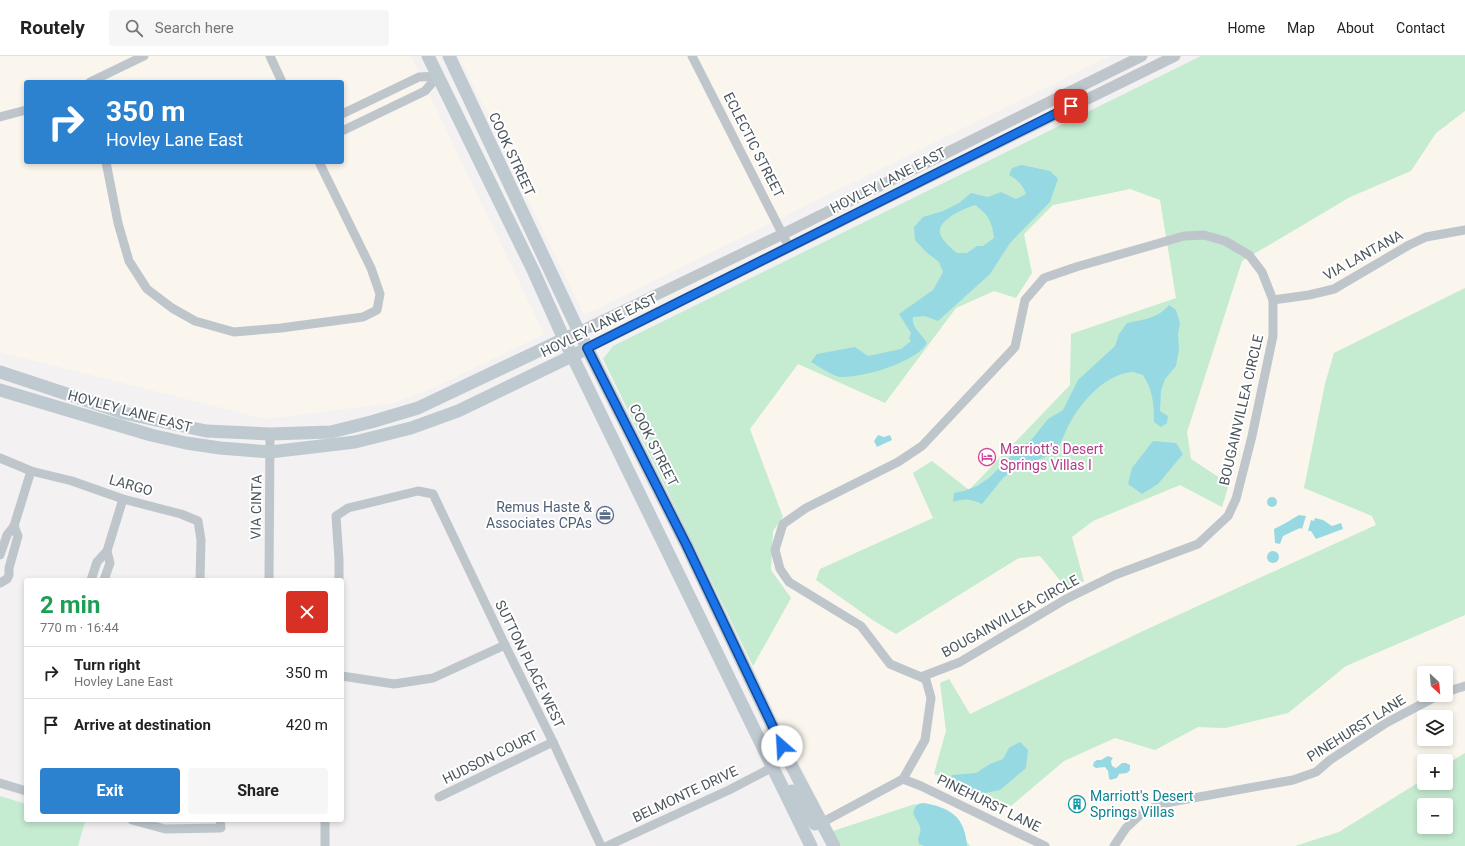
<!DOCTYPE html>
<meta charset="utf-8">
<style>
:root{--surface:#fff;--page:#f6f6f6;--text:#222;--muted:#767676;--line:#e0e0e0;--accent:#2d82d0}
body{margin:0;font-family:Roboto,sans-serif;background:var(--page);color:var(--text);height:100vh;display:flex;flex-direction:column;font-size:15px;white-space:nowrap}
*{box-sizing:border-box;margin:0}
p{font-size:13px;color:var(--muted)}
.icon{flex:none;width:22px;height:22px;fill:none;stroke:currentColor;stroke-width:2;stroke-linecap:round;stroke-linejoin:round}
.map{position:relative;flex:1;overflow:hidden}
.side{position:absolute;left:24px;top:522px;width:320px;height:244px;display:flex;flex-direction:column;background:var(--surface);border-radius:4px;box-shadow:0 2px 6px #0003}
.side>*{flex:none}
.hud{position:absolute;left:24px;top:24px;width:320px;height:84px;border-radius:4px;box-shadow:0 2px 6px #0003;background:#2d82d0;color:#fff;overflow:hidden}
.needle{width:26px;rotate:154deg}
.tools{position:absolute;left:1417px;top:610px;display:grid;gap:8px}
.tools a{display:grid;place-items:center;width:36px;height:36px;border-radius:4px;background:var(--surface);box-shadow:0 2px 6px #0003;font-size:20px}
.pin{position:absolute;display:grid;place-items:center;width:34px;height:34px;color:#fff;margin:-17px;border-radius:8px;box-shadow:0 2px 6px #0006}
.me{position:absolute;width:44px;margin:-22px;rotate:334deg;stroke-linejoin:round;filter:drop-shadow(0 0 3px #0008)}
.turn{display:flex;align-items:center;gap:14px;height:84px;padding:0 16px;font-size:18px}
.turn .icon{width:52px;height:52px;stroke-width:2.5}
.turn b{display:block;font-size:28px;line-height:34px}
.round{display:grid;place-items:center;flex:none;width:42px;height:42px;border-radius:4px;background:var(--page)}
.head{display:flex;align-items:center;justify-content:space-between;height:68px;padding:0 16px}
h1{font-size:24px;font-weight:700;line-height:30px;color:#1e9e55}
.action{display:flex;gap:8px;margin-top:auto;padding:8px 16px}
.action a{flex:1;height:46px;border-radius:4px;background:var(--accent);color:#fff;font-size:16px;font-weight:700;line-height:46px;text-align:center}
.action a+a{background:var(--page);color:var(--text)}
ul{padding:0;list-style:none}
li{display:flex;align-items:center;gap:12px;height:52px;padding:0 16px;border-top:1px solid var(--line)}
li div{flex:1}
li b{display:block;font-size:15px}
li em{font-style:normal}
header{display:flex;align-items:center;gap:24px;box-sizing:border-box;height:56px;padding:0 20px;background:var(--surface);border-bottom:1px solid var(--line)}
header strong{font-size:19px}
nav{display:flex;gap:22px;margin-inline-start:auto;font-size:14px}
.search{width:280px;height:36px;background:var(--page);display:flex;align-items:center;gap:10px;box-sizing:border-box;padding:0 14px;border-radius:4px;color:var(--muted);font-size:15px}
.map>svg:first-child{display:block}
.commercial{fill:#fbf6ed;fill-rule:evenodd}
.green{fill:#c5ebd1;fill-rule:evenodd}
.water{fill:#97d9e3;fill-rule:evenodd}
.lines{fill:none;stroke-linecap:round;stroke-linejoin:round}
.minor{stroke:#bec6cc;stroke-width:9}
.tertiary{stroke:#bec6cc;stroke-width:11}
.secondary{stroke:#bfc9d0;stroke-width:13}
.route-casing{stroke:#114b97;stroke-width:10}
.route{stroke:#1a73e8;stroke-width:7}
.labels{text-anchor:middle;dominant-baseline:central;stroke-width:4;stroke-linejoin:round;paint-order:stroke}
.street-label{font-size:14px;fill:#4b555c;stroke:#fff}
.hotel-label{font-size:14px;fill:#b23c85;stroke:#fff;text-anchor:start}
.service-label{font-size:14px;fill:#4e5e75;stroke:#fff;text-anchor:end}
.culture-label{font-size:14px;fill:#0d838f;stroke:#fff;text-anchor:start}
</style>
<header>
<strong>Routely</strong>
<div class="search"><svg class="icon" aria-label="search" viewBox="0 0 24 24"><circle cx="10" cy="10" r="6"/><path d="M15 15l6 6"/></svg>Search here</div>
<nav><a>Home</a><a>Map</a><a>About</a><a>Contact</a></nav>
</header>
<div class="map">
<svg width="1465" height="790" viewBox="0 0 1465 790">
<rect width="100%" height="100%" fill="#f3f1f1"/>
<g class="commercial">
<path d="M 0,0 L 411,0 L 544,278 L 433,332 L 393,347 L 266,363 L 0,296 ZM 26,26 L 342,26 L 342,106 L 26,106 Z"/>
<polygon points="459,0 1110,0 584,259"/>
<path d="M 1465,55 L 1465,232 L 1334,297 L 1325,328 L 1304,432 L 1373,460 L 1376,469 L 1143,575 L 970,658 L 950,623 L 941,626 L 946,675 L 934,718 L 1011,749 L 1064,705 L 1115,682 L 1155,694 L 1198,671 L 1225,672 L 1288,657 L 1346,610 L 1465,559 L 1465,697 L 1446,709 L 1446,705 L 1424,705 L 1424,723 L 1339,776 L 1295,790 L 970,790 L 949,759 L 915,748 L 833,775 L 753,610 L 791,542 L 771,514 L 773,475 L 750,373 L 798,308 L 885,346 L 956,252 L 1032,217 L 1024,178 L 1053,149 L 1130,133 L 1161,144 L 1177,242 L 1071,278 L 1070,329 L 969,434 L 932,405 L 913,418 L 933,462 L 820,513 L 896,578 L 1019,502 L 1040,500 L 1068,533 L 1084,525 L 1072,481 L 1093,465 L 1180,429 L 1222,451 L 1229,428 L 1191,403 L 1187,376 L 1242,205 L 1350,141 L 1411,115 L 1436,77 ZM 1424,617 L 1446,617 L 1446,639 L 1424,639 ZM 1424,661 L 1446,661 L 1446,683 L 1424,683 Z"/>
</g>
<g class="green">
<polygon points="1201,0 1465,0 1465,55 1436,77 1411,115 1350,141 1242,205 1187,376 1191,403 1229,428 1222,451 1180,429 1093,465 1072,481 1084,525 1068,534 1040,500 1019,502 896,578 874,565 816,524 820,513 933,462 913,417 932,405 969,434 1070,329 1071,278 1176,242 1160,144 1130,133 1053,149 1024,178 1032,217 1016,242 994,235 956,252 885,347 798,308 750,373 783,461 773,475 771,514 791,542 753,610 603,303 613,290"/>
<polygon points="1465,232 1465,559 1346,610 1288,657 1225,672 1198,671 1155,694 1115,682 1064,705 1011,750 934,718 946,675 940,627 949,623 970,658 1143,575 1376,469 1372,460 1304,432 1325,328 1334,297"/>
<path d="M 1465,697 L 1465,790 L 1295,790 L 1339,776 L 1424,723 L 1424,727 L 1446,727 L 1446,709 ZM 1424,749 L 1446,749 L 1446,771 L 1424,771 Z"/>
<polygon points="0,740 26,748 26,764 78,764 85,766 78,790 0,790"/>
<polygon points="915,748 949,759 970,790 841,790 833,775"/>
</g>
<g class="water">
<path d="M 1022,109 L 1050,115 L 1058,123 L 1050,146 L 1010,187 L 990,218 L 938,265 L 925,260 L 913,261 C 911,272 922,278 927,287 C 917,306 862,322 841,321 C 834,321 818,310 811,306 L 817,298 L 855,291 L 868,300 L 901,293 L 911,285 L 909,282 L 911,277 L 899,258 L 933,234 L 943,216 L 939,206 L 926,196 L 915,184 L 914,171 L 923,161 L 943,155 L 959,147 L 971,137 L 988,141 L 1001,136 L 1016,143 L 1026,138 C 1023,129 1018,124 1009,119 L 1012,112 ZM 975,149 C 989,159 992,166 994,182 L 983,190 L 977,190 L 967,197 L 957,197 C 951,192 942,185 940,177 C 937,164 965,152 975,149 Z"/>
<path d="M 1169,249 L 1176,254 L 1180,267 L 1178,278 L 1179,293 L 1176,310 L 1165,323 L 1161,335 L 1160,355 L 1168,360 L 1167,367 L 1161,371 L 1154,366 C 1154,349 1153,334 1143,319 C 1139,318 1135,316 1131,316 C 1106,319 1085,342 1072,363 C 1066,373 1062,385 1056,396 L 1014,414 L 1003,422 L 982,448 C 971,443 965,442 953,446 L 954,437 L 964,435 L 977,430 L 989,422 L 1013,398 L 1032,383 L 1048,363 L 1063,354 L 1078,324 L 1115,290 L 1119,278 L 1127,267 C 1145,263 1157,263 1169,249 Z"/>
<polygon points="878,379 884,381 890,379 892,384 877,391 874,385"/>
<polygon points="1153,385 1176,387 1183,398 1158,428 1142,438 1128,428 1132,412"/>
<circle cx="1272" cy="446" r="5"/>
<path d="M 1299,459 L 1306,460 L 1302,473 L 1300,472 L 1283,480 L 1280,488 L 1275,487 L 1274,473 C 1283,469 1290,464 1299,459 Z"/>
<polygon points="1315,462 1323,464 1332,470 1341,467 1343,473 1316,483 1311,475 1308,475 1311,464 1314,465"/>
<circle cx="1273" cy="501" r="6"/>
<polygon points="1020,686 1028,694 1026,712 1000,734 974,739 946,728 952,719 976,717 990,708 1003,703 1009,692"/>
<polygon points="1108,700 1113,702 1111,705 1112,710 1116,712 1122,707 1126,707 1130,709 1130,714 1127,717 1119,718 1117,722 1110,724 1109,722 1108,715 1105,711 1096,712 1093,710 1094,706 1097,704 1101,704"/>
<path d="M 924,747 C 951,752 965,761 967,790 L 924,790 L 919,788 L 918,783 C 924,769 918,769 913,757 C 915,750 917,747 924,747 Z"/>
</g>
<g class="lines">
<g class="minor">
<polyline points="270,0 282,26"/>
<polyline points="692,0 789,191"/>
<polyline points="90,26 144,0"/>
<polyline points="342,58 419,21 438,20 425,35 342,75"/>
<polyline points="0,61 26,54"/>
<polyline points="106,106 118,167 129,205 147,233 172,252 195,265 234,276 281,272 363,261 377,254 380,238 371,212 319,106"/>
<polygon points="1204,179 1225,185 1249,199 1262,216 1273,244 1273,280 1252,380 1236,443 1228,460 1198,488 1115,519 1066,543 960,606 921,621 890,608 861,570 789,526 780,513 775,494 783,468 806,452 898,406 922,390 1015,291 1025,244 1044,222 1076,211 1184,180"/>
<polyline points="1273,244 1309,239 1334,233 1409,189 1426,181 1465,174"/>
<polyline points="0,402 31,415 72,425 123,443 181,458 198,465 201,484 200,524"/>
<polyline points="0,499 7,479 14,470 31,415"/>
<polyline points="91,524 97,506 107,495 123,443"/>
<polyline points="104,524 110,507 107,495"/>
<polyline points="269,524 270,378"/>
<polyline points="339,524 339,504 336,460 348,452 418,435 433,438 505,589 553,686 601,790"/>
<polyline points="0,527 7,523 9,519 9,512 18,480 14,470"/>
<polyline points="342,620 394,628 433,622 505,589"/>
<polyline points="1446,636 1465,630"/>
<polyline points="903,723 925,684 931,642 926,624 921,621"/>
<polyline points="0,727 26,735"/>
<polyline points="439,741 553,686"/>
<polyline points="132,764 165,773 221,772 220,764"/>
<polyline points="325,764 325,790"/>
<polyline points="823,766 903,723 921,730 1045,790"/>
<polyline points="607,790 729,734 773,711"/>
<polyline points="1114,790 1126,772 1141,758 1160,748 1293,724 1316,716 1330,704 1386,667 1439,639"/>
</g>
<g class="tertiary">
<polyline points="579,276 783,178 1142,0"/>
<polyline points="587,292 1000,86 1175,0"/>
</g>
<g class="secondary">
<polyline points="428,0 533,214 564,283 811,790"/>
<polyline points="449,0 579,276 687,490 789,705 834,790"/>
<polyline points="0,316 124,357 206,375 270,378 331,376 371,366 418,352 570,280"/>
<polyline points="0,334 151,379 186,387 220,392 270,396 355,386 411,372 458,355 485,342 580,296"/>
<polyline points="792,735 815,768 823,766"/>
</g>
</g>
<g class="lines">
<g class="route-casing">
<polyline id="route" points="782,690 687,490 587,292 1071,50"/>
</g>
<use href="#route" class="route"/>
</g>
<defs>
<g id="hotel-ring" transform="scale(0.9)"><circle r="9.5" fill="#fff" stroke="#d1479c" stroke-width="1.5"/><path d="M-6-4.5h1.5V1H6V5H4.5V3h-9V5H-6ZM-4 0a1.8 1.8 0 1 1 3.6 0ZM.5 0V-2.5h3Q6-2.5 6 0Z" fill="#d1479c"/></g>
<g id="office-ring" transform="scale(0.9)"><circle r="9.5" fill="#fff" stroke="#5c6f8a" stroke-width="1.5"/><path d="M-6-3h4V-5.5h4V-3h4V5H-6ZM-1-4.5V-3h2v-1.5ZM-6 0V1H6V0Z" fill="#5c6f8a"/></g>
<g id="building-ring" transform="scale(0.9)"><circle r="9.5" fill="#fff" stroke="#0f9aa8" stroke-width="1.5"/><path d="M-4-6H4V6H1V3H-1V6H-4ZM-2.5-4.3h1.7v1.8h-1.7ZM.8-4.3h1.7v1.8H.8ZM-2.5-1h1.7V.8h-1.7ZM.8-1h1.7V.8H.8Z" fill="#0f9aa8"/></g>
</defs>
<g fill-rule="evenodd">
<use href="#hotel-ring" x="987" y="401"/>
<use href="#office-ring" x="605" y="459"/>
<use href="#building-ring" x="1077" y="748"/>
</g>
<g class="labels">
<g class="street-label">
<text transform="translate(754 89) rotate(63)">ECLECTIC STREET</text>
<text transform="translate(512 98) rotate(65)">COOK STREET</text>
<text transform="translate(888 124) rotate(-27)">HOVLEY LANE EAST</text>
<text transform="translate(1363 199) rotate(-29)">VIA LANTANA</text>
<text transform="translate(599 269) rotate(-26)">HOVLEY LANE EAST</text>
<text transform="translate(1241 354) rotate(-77)">BOUGAINVILLEA CIRCLE</text>
<text transform="translate(130 355) rotate(15)">HOVLEY LANE EAST</text>
<text transform="translate(654 389) rotate(63)">COOK STREET</text>
<text transform="translate(131 429) rotate(16)">LARGO</text>
<text transform="translate(256 451) rotate(-89)">VIA CINTA</text>
<text transform="translate(1010 560) rotate(-29)">BOUGAINVILLEA CIRCLE</text>
<text transform="translate(530 608) rotate(64)">SUTTON PLACE WEST</text>
<text transform="translate(1356 672) rotate(-32)">PINEHURST LANE</text>
<text transform="translate(490 701) rotate(-26)">HUDSON COURT</text>
<text transform="translate(685 738) rotate(-25)">BELMONTE DRIVE</text>
<text transform="translate(989 747) rotate(26)">PINEHURST LANE</text>
</g>
<g class="hotel-label">
<text x="1000" y="393">Marriott's Desert<tspan x="1000" dy="16">Springs Villas I</tspan></text>
</g>
<g class="service-label">
<text x="592" y="451">Remus Haste &amp;<tspan x="592" dy="16">Associates CPAs</tspan></text>
</g>
<g class="culture-label">
<text x="1090" y="740">Marriott's Desert<tspan x="1090" dy="16">Springs Villas</tspan></text>
</g>
</g>
</svg>
<div class="tools">
<a><svg class="needle" viewBox="-14 -14 28 28"><path d="M0-13l5 13h-10z" fill="#e53935"/><path d="M0 13l5-13h-10z" fill="#767676"/></svg></a>
<a><svg class="icon" aria-label="layers" viewBox="0 0 24 24"><path d="M12 4l9 5-9 5-9-5zM3 14l9 5 9-5"/></svg></a>
<a>+</a>
<a>−</a>
</div>
<div class="pin" style="left:1071px;top:50px;background:#d93025"><svg class="icon" aria-label="arrive" viewBox="0 0 24 24"><path d="M6 21V4h12l-3 4 3 4H6"/></svg></div>
<svg class="me" style="left:782px;top:690px" viewBox="-20 -20 40 40"><circle r="19" fill="#fff"/><path d="M0-13L10 11 0 6-10 11z" fill="#1a73e8"/></svg>
<div class="hud">
<div class="turn"><svg class="icon" aria-label="right" viewBox="0 0 24 24"><path d="M7 20v-9h11M14 6l5 5-5 5"/></svg><div><b>350 m</b>Hovley Lane East</div></div>
</div>
<section class="side">
<div class="head"><div><h1>2 min</h1><p>770 m · 16:44</p></div><a class="round" style="background:#d93025;color:#fff"><svg class="icon" aria-label="close" viewBox="0 0 24 24"><path d="M6 6l12 12M18 6L6 18"/></svg></a></div>
<ul>
<li><svg class="icon" aria-label="right" viewBox="0 0 24 24"><path d="M7 20v-9h11M14 6l5 5-5 5"/></svg><div><b>Turn right</b><p>Hovley Lane East</p></div><em>350 m</em></li>
<li><svg class="icon" aria-label="arrive" viewBox="0 0 24 24"><path d="M6 21V4h12l-3 4 3 4H6"/></svg><div><b>Arrive at destination</b></div><em>420 m</em></li>
</ul>
<div class="action"><a>Exit</a><a>Share</a></div>
</section>
</div>
